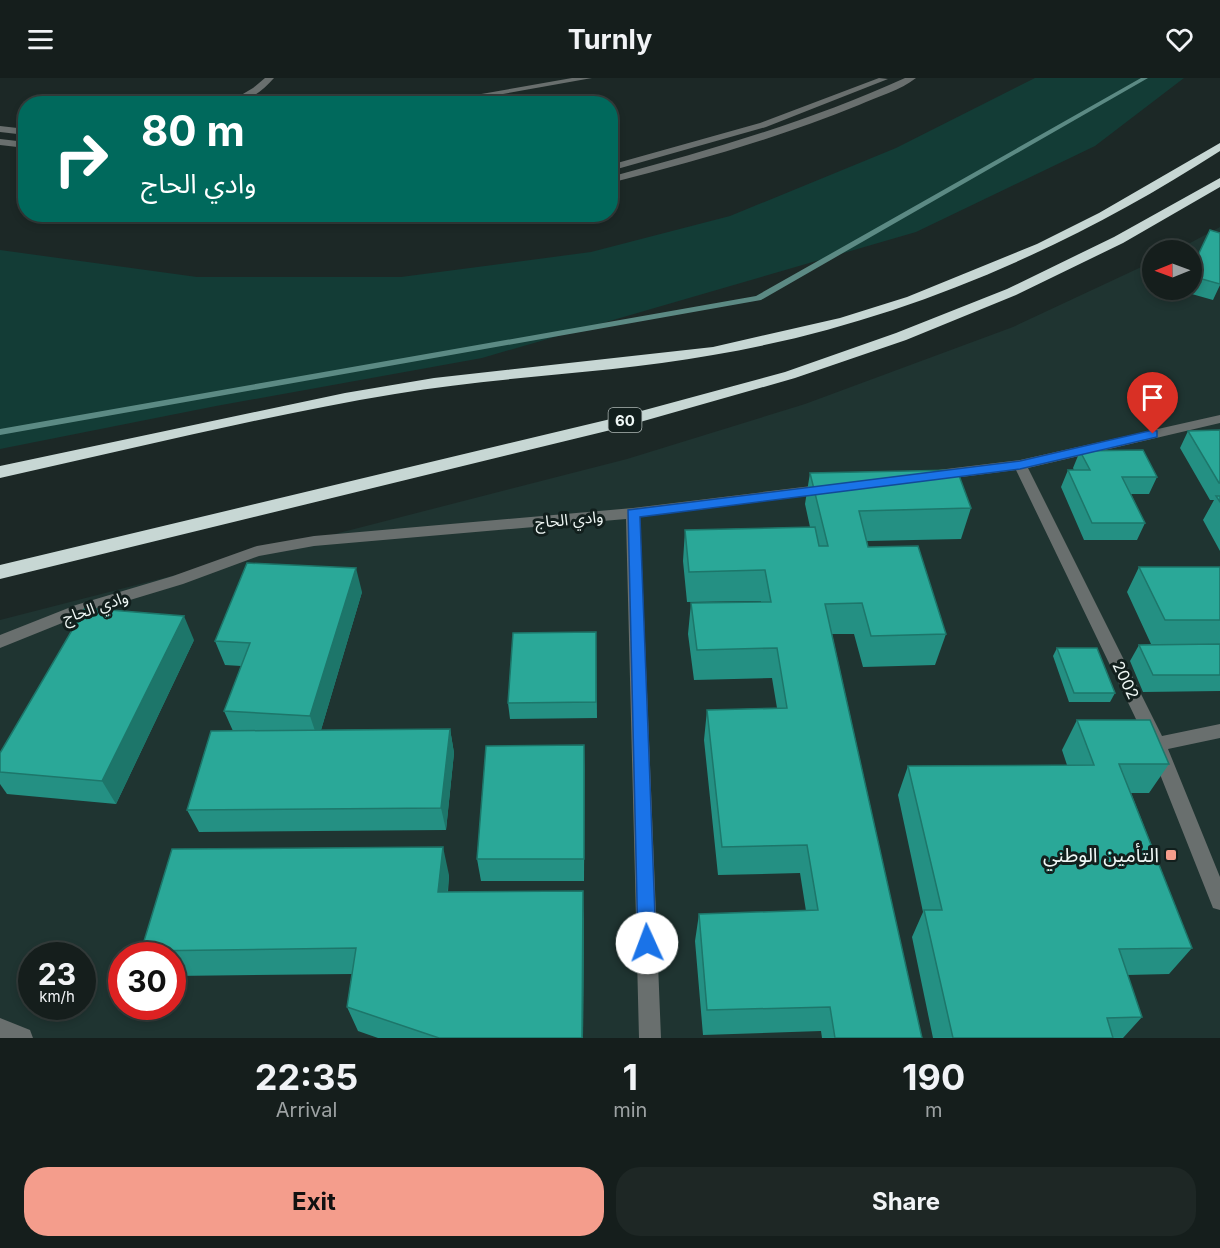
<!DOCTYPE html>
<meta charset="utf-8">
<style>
:root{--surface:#151e1c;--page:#1e2725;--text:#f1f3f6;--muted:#9da2a3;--line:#343c3b;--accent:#f49d8c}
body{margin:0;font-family:Inter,"Noto Sans Arabic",sans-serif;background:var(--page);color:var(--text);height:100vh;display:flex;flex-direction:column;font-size:22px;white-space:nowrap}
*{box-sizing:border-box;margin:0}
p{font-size:20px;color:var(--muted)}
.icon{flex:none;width:33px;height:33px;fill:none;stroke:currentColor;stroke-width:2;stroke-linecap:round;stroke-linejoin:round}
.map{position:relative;height:960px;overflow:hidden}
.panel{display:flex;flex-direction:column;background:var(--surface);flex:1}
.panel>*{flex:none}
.top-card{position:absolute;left:18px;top:18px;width:600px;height:126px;border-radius:24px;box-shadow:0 3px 9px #0003,0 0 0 2px var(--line);background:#00695c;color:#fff;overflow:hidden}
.needle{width:39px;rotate:269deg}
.controls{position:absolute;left:1142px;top:162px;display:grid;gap:12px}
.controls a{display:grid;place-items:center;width:60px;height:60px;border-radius:50%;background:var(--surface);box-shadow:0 3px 9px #0003,0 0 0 2px var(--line);font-size:30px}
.speed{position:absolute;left:18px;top:864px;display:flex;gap:12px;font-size:30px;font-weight:700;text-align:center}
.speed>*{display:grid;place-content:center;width:78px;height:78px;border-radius:50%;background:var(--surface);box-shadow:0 3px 9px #0003,0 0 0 2px var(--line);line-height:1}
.speed small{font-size:15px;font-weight:400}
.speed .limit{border:9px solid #d22;background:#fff;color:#111}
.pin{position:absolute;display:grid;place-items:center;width:51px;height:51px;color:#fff;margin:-62px -26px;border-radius:50% 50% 50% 0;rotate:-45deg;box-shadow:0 0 6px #0007}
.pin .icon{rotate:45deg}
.me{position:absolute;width:66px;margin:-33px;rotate:358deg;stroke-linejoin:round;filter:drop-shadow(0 0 4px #0008)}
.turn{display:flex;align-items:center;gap:21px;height:126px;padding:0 24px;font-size:27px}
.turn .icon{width:78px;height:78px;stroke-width:2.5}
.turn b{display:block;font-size:42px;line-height:51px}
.eta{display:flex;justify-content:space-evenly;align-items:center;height:102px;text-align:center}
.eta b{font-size:36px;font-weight:700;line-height:42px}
.action{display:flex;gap:12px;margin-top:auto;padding:12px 24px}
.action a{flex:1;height:69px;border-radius:24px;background:var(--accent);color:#111;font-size:24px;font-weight:700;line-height:69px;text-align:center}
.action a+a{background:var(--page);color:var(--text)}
header{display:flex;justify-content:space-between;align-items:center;height:78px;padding:0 24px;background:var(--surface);font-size:27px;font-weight:700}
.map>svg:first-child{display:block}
.built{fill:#1f3431;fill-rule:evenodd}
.green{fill:#133c36}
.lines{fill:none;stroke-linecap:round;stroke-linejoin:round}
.stream{fill:#5c8a84;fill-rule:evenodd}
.minor{fill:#696f6e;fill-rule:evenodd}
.highway{fill:#c7d7d4;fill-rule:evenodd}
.wall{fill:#249083}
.shaded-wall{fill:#1d766a}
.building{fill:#2aa898;stroke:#1d766a;stroke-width:1.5}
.route{fill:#1a73e8;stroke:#114b97;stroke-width:1.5}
.poi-dot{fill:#f49d8c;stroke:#121f1d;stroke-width:2}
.labels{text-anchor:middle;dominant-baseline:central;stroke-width:6;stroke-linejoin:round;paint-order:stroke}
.shield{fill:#121f1d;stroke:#adb6b4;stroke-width:1.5}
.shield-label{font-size:15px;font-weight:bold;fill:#eff7f5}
.street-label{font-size:16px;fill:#eff7f5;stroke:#121f1d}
.near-poi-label{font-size:20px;fill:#eff7f5;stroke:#121f1d;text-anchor:end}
</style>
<header><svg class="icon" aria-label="menu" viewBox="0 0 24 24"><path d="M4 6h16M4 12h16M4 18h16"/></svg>Turnly<svg class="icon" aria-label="heart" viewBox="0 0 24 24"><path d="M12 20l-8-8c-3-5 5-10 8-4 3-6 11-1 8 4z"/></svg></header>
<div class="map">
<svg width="1220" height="960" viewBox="0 0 1220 960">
<rect width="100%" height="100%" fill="#1c2826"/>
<path class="built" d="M 1220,149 L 1220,960 L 0,960 L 0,542 L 627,381 L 805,326 L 1013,249 L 1152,184 L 1152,212 L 1191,212 L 1191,172 L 1177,172 ZM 32,878 L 82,878 L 82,928 L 32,928 ZM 122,878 L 172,878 L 172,928 L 122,928 Z"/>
<polygon class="green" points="1035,0 1184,0 1095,68 916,154 482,280 216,328 0,371 0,172 197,199 401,199 591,174 730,138 896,70"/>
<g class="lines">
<polygon class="stream" points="1141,0 1148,0 761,222 0,357 0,351 756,218"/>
<g class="minor">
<path d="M 265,0 L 274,0 C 262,14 245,26 226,26 L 253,10 Z"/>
<polygon points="572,0 592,0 447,26 424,26"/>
<polygon points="879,0 888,1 766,49 610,93 610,87 760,45"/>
<path d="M 905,0 L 916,0 C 901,12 877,19 859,27 C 778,60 694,84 610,105 L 610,99 C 711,72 810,43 905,0 Z"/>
<polygon points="317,22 323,26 313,25"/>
<polygon points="0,48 26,51 26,57 0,54"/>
<polygon points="0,61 26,64 26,70 0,67"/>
<polygon points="1220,337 1220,345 1028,390 1162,658 1220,646 1220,660 1168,671 1220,799 1220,832 1213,830 1148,666 1016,392 938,402 931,397 938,392 1020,382"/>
<polygon points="828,406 833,408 835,411 833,414 640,439 661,960 639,960 626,441 314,468 259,478 183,506 87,535 0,570 0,557 76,527 173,498 257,468 314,458 633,430"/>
<polygon points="0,940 30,952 33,960 0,960"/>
</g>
<g class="highway">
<path d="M 1220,65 L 1220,73 C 1065,173 895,246 713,277 C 607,296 500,298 395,316 C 262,338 131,371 0,400 L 0,388 L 345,315 L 434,300 L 713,269 L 840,240 L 907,219 L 1037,166 L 1099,135 Z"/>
<polygon points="1220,100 1220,109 1123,165 1016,217 906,262 795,300 619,350 0,501 0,487 619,339 785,294 896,255 1007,211 1114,159"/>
</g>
</g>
<g class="wall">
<polygon points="1220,155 1220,207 1213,222 1181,213 1182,212 1191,212 1191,192"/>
<polygon points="1220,352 1220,473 1203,442 1214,422 1210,422 1180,370 1188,353"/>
<polygon points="1080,373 1157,399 1149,416 1131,416 1145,445 1137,462 1084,462 1061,409 1068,392 1074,392 1073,390"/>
<polygon points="810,395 971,430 961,461 867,463 868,469 946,556 935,587 863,589 854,556 832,556 922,960 822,960 821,953 703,957 695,863 699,836 806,833 800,795 718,797 704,662 707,632 777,630 772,600 694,602 688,556 691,525 761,524 761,523 687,524 683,483 685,452 810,449 805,426"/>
<polygon points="1139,489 1220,489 1220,613 1143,614 1130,583 1139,567 1151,566 1127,514"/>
<polygon points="362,514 321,652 450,651 454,675 446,752 199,754 187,732 233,653 224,633 241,588 225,587 215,563"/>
<polygon points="596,554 597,640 510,641 508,625"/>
<polygon points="194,562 116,726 7,716 0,706 0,675"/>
<polygon points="1057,570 1115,615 1110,624 1069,624 1053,578"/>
<polygon points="1077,642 1169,686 1149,715 1131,715 1192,870 1169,896 1127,897 1142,939 1123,960 933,960 912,859 923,834 898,717 908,688 1067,687 1062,672"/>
<polygon points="584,667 584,803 481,803 477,781"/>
<polygon points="449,797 448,814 584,840 583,960 378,960 358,953 347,929 352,896 172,898 172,878 145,878 141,873"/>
</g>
<g class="shaded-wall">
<polygon points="356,490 362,514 318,662 310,638"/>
<polygon points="184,538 194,562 116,726 102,703"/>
<polygon points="450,651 454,675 446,752 441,730"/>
<polygon points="584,667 585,691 584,803"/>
<polygon points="443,769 449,797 445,841 438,814"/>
<polygon points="583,813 584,840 583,960 582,960"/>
</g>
<g class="building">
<polygon points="1210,152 1220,155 1220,206 1191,198 1191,192"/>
<polygon points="1220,352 1220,405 1219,405 1188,353"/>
<polygon points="1143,372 1157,399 1122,399 1145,445 1092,445 1068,392 1090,392 1080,373"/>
<polygon points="957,392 971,430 859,433 868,469 918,468 946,556 871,558 862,525 825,526 922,960 835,960 830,929 707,932 699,836 818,832 807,767 722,769 707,632 787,630 777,570 697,572 691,525 771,524 765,492 689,494 685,452 815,449 819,468 828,468 810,395"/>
<polygon points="1216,418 1220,418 1220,424"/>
<polygon points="247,485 356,490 310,638 224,633 250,565 215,563"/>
<polygon points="1139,489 1220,489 1220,542 1165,542"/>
<polygon points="85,530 184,538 102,703 0,694 0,675"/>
<polygon points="596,554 596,624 508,625 513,555"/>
<polygon points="1220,566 1220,597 1153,597 1139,567"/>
<polygon points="1057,570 1097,570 1115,615 1074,615"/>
<polygon points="1077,642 1150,642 1169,686 1119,686 1192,870 1119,871 1142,939 1107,940 1113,960 953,960 924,832 942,832 908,688 1094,687"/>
<polygon points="450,651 441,730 187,732 211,653"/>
<polygon points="584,667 584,781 477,781 486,668"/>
<polygon points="443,769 438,814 583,813 582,960 439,960 347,929 356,870 141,873 172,771"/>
</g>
<polygon class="route" points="1153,352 1157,353 1157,359 1020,391 640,439 656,865 653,871 647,873 640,871 638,865 628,432 1020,383"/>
<rect class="poi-dot" x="1165" y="771" width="12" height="12" rx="3"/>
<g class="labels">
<rect class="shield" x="608.5" y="330" width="33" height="24" rx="4.5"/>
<g class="shield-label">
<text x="625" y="342">60</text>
</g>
<g class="street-label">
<text transform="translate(569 441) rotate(-5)">وادي الحاج</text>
<text transform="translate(95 529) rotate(-19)">وادي الحاج</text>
<text transform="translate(1126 602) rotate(64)">2002</text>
</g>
<g class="near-poi-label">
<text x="1159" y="777">التأمين الوطني</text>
</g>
</g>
</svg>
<div class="controls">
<a><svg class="needle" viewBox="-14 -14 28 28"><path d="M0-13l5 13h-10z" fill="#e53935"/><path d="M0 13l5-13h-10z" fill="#9da2a3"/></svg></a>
</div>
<div class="speed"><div>23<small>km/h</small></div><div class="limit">30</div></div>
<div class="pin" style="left:1153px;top:356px;background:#d93025"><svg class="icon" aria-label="arrive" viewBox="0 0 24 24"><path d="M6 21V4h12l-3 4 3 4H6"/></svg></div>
<svg class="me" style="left:647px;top:865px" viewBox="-20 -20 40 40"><circle r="19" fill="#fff"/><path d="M0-13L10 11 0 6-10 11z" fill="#1a73e8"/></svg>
<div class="top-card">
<div class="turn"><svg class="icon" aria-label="right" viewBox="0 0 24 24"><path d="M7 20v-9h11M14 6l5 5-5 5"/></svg><div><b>80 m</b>وادي الحاج</div></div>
</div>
</div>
<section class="panel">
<div class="eta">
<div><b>22:35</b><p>Arrival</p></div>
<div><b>1</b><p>min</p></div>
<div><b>190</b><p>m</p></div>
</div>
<div class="action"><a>Exit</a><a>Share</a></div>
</section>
